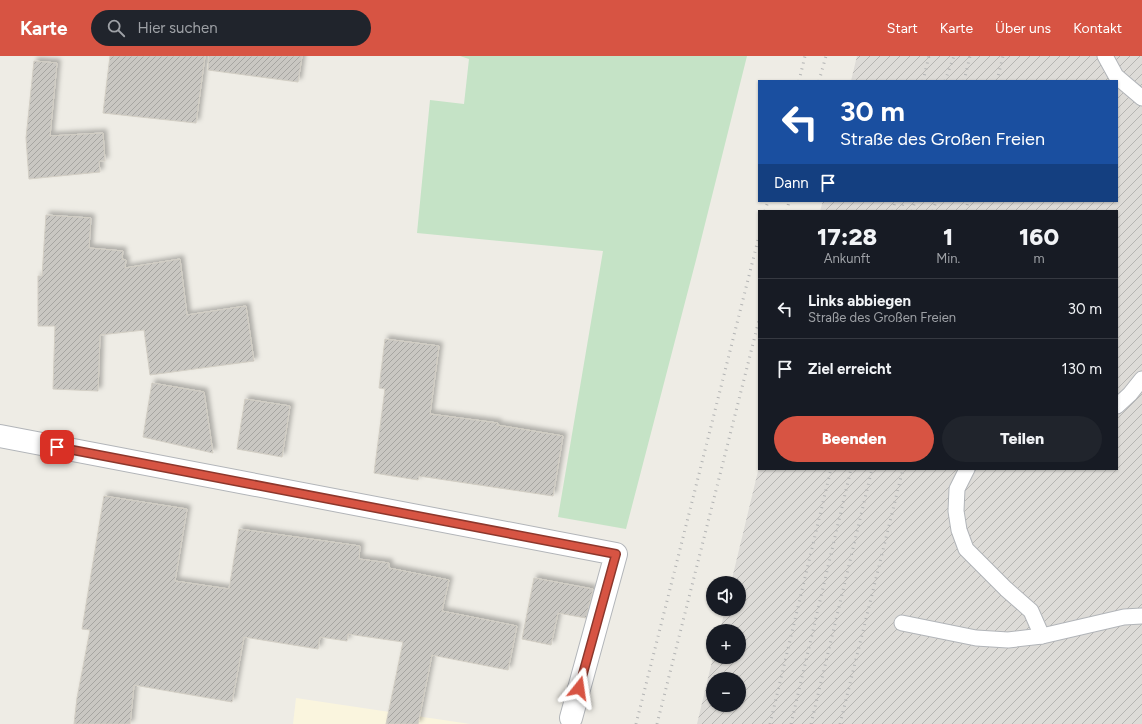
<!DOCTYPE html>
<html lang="de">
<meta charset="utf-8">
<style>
:root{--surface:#171b24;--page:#20242c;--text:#f1f3f6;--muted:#9ea1a6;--line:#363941;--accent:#d75443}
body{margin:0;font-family:Figtree,sans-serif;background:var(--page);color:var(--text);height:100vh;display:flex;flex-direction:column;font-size:15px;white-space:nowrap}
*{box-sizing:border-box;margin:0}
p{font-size:13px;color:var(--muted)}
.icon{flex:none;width:22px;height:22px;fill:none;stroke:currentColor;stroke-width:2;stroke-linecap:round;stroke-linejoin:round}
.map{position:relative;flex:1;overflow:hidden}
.details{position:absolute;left:758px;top:154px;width:360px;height:260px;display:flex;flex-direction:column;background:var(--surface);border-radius:0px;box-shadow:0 1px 3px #0004}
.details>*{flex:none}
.top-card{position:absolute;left:758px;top:24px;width:360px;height:122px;border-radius:0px;box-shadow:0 1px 3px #0004;background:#1a4fa0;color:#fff;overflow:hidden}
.fabs{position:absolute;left:706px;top:520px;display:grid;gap:8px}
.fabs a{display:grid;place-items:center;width:40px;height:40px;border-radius:50%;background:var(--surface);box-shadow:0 1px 3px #0004;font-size:20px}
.pin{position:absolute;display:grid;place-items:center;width:34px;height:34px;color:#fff;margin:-17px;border-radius:8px;box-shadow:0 2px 6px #0006}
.me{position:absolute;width:44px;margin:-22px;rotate:15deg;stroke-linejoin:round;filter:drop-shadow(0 0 3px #0008)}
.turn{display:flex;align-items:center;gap:14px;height:84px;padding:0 16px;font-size:18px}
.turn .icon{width:52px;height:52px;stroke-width:2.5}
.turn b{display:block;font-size:28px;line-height:34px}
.then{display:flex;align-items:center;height:38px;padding:0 16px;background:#0003;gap:8px;font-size:15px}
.eta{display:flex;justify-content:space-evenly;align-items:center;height:68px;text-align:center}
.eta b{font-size:24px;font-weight:800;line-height:28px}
.primary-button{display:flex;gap:8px;margin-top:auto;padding:8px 16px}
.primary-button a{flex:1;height:46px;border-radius:24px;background:var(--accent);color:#fff;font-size:16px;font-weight:800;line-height:46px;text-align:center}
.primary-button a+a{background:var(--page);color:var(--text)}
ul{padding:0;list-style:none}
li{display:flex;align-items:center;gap:12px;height:60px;padding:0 16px;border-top:1px solid var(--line)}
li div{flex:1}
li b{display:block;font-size:15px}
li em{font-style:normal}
header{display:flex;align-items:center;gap:24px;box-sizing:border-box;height:56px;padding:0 20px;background:var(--accent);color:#fff}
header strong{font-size:19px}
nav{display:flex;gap:22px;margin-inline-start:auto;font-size:14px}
.search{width:280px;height:36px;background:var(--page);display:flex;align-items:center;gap:10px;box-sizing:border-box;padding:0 14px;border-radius:22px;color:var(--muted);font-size:15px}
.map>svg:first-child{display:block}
.commercial{fill:#faf5de}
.industrial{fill:url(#industrial-furrows);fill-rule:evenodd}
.grass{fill:#c5e3c6}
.building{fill:url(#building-hatch);stroke:#d2cec4;filter:url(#shadow)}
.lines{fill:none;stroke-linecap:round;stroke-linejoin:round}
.service-casing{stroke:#b2b5b9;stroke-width:17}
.minor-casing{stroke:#b2b5b9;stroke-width:24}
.service{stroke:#fff;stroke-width:15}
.minor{stroke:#fff;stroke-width:22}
.rail{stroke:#b3b4b4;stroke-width:3;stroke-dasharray:1 5;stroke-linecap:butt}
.route-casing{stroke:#8c372c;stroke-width:10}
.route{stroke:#d75443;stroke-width:7}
</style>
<header>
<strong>Karte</strong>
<div class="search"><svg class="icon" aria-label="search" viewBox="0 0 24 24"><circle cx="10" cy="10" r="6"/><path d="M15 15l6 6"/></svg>Hier suchen</div>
<nav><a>Start</a><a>Karte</a><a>Über uns</a><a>Kontakt</a></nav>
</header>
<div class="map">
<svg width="1142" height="668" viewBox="0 0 1142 668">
<defs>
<pattern id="industrial-furrows" width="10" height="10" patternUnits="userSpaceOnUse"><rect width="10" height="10" fill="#dddbd7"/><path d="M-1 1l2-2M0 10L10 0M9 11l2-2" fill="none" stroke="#b6b5b2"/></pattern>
<pattern id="building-hatch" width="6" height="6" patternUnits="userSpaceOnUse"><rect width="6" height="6" fill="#c9c7c2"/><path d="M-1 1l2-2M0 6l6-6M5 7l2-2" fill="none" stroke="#a6a5a1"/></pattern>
<filter id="shadow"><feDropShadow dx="3.5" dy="-3.5" stdDeviation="2" flood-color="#0004"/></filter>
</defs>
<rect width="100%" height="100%" fill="#eeece5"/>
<polygon class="commercial" points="296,642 470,668 293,668"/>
<path class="industrial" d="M 857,0 L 1142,0 L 1142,668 L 697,668 L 713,601 L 739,601 L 739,575 L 720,575 L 725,553 L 739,553 L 739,527 L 731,527 L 759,411 L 759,413 L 1117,413 L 1117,155 L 820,155 L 823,145 L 1117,145 L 1117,25 L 851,25 ZM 713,623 L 739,623 L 739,649 L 713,649 Z"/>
<polygon class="grass" points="460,0 747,0 696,204 626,473 558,461 603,195 417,177 430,44 464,48 469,3"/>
<g class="building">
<polygon points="110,0 205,0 196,67 103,57"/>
<polygon points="209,0 302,0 298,26 208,14"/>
<polygon points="34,5 57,7 50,80 103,77 105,105 99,105 100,116 29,123 26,82"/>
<polygon points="46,159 91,162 89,192 123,195 122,203 126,204 125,212 180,203 187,259 246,250 254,305 150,319 144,274 100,279 98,335 53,333 55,270 38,270 38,220 42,220"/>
<polygon points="385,283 439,290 430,358 498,367 497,369 563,380 553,440 419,420 418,424 374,417 385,333 379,332"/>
<polygon points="152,327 204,336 213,397 143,381"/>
<polygon points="245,343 290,350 282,401 237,393"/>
<polygon points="104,440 187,453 175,525 229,533 239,473 360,490 359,503 389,507 389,512 449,524 442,555 517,570 508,614 432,599 418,668 386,668 403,586 348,578 347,585 320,581 318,593 244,581 232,646 134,629 130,668 74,668 77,642 90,574 82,573"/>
<polygon points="534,522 593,533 586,562 558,557 551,589 522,583"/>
</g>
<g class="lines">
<g class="service-casing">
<g id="service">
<polyline points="1105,0 1116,20 1142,42"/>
<polyline points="1117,350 1130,338 1142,323"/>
<polyline points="967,413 957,433 956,455 959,474 966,493 1006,533 1031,555 1042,580"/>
<polyline points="902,567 976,582 1008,584 1042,580 1124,561 1142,560"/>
</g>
</g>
<g class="minor-casing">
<polyline id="minor" points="0,380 616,498 571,662"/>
</g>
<use href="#service" class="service"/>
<use href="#minor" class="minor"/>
<g class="rail">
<polyline points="799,25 805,0"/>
<polyline points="819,25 826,0"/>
<polyline points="923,25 929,0"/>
<polyline points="945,25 954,0"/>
<polyline points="964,25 970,0"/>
<polyline points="997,25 1003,0"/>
<polyline points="765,155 768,145"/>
<polyline points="787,155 789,145"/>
<polyline points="893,155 895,145"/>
<polyline points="900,155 904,145"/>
<polyline points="912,155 915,145"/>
<polyline points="933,155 936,145"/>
<polyline points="966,155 968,145"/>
<polyline points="636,668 759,180"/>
<polyline points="657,668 759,264"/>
<polyline points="770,668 831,413"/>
<polyline points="791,668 851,413"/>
<polyline points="811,668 872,413"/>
<polyline points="840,668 903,413"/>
</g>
</g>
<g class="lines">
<g class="route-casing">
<polyline id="route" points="57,391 616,498 579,632"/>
</g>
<use href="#route" class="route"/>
</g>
</svg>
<div class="fabs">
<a><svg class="icon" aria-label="sound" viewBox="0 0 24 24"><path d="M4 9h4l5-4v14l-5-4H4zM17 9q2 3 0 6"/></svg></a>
<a>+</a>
<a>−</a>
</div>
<div class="pin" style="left:57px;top:391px;background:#d93025"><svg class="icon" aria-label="arrive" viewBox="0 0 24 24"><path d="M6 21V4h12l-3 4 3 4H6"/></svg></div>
<svg class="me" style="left:579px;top:632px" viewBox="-20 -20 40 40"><path d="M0-17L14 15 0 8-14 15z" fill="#d75443" stroke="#fff" stroke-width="4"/></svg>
<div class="top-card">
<div class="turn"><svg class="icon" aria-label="left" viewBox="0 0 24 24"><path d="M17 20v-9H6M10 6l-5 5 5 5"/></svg><div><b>30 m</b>Straße des Großen Freien</div></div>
<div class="then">Dann<svg class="icon" aria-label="arrive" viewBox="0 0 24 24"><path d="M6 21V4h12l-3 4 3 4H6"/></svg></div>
</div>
<section class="details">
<div class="eta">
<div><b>17:28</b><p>Ankunft</p></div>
<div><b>1</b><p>Min.</p></div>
<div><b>160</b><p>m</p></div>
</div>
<ul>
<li><svg class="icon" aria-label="left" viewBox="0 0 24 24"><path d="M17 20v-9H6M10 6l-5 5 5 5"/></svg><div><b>Links abbiegen</b><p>Straße des Großen Freien</p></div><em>30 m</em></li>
<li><svg class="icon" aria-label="arrive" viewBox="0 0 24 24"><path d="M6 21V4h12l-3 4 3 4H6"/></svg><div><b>Ziel erreicht</b></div><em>130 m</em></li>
</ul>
<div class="primary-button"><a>Beenden</a><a>Teilen</a></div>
</section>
</div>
